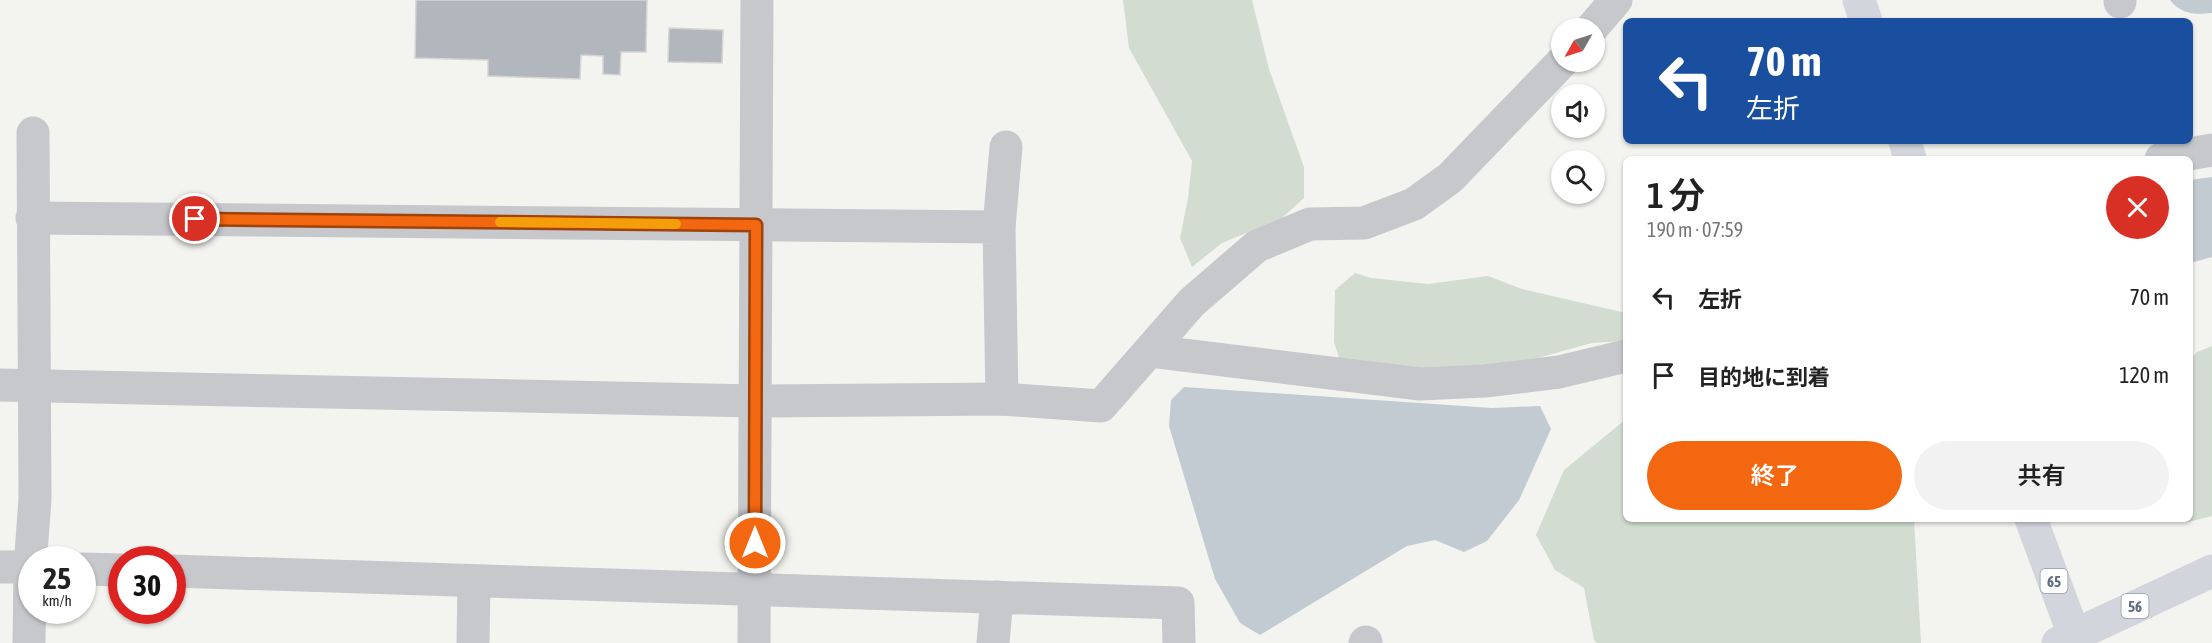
<!DOCTYPE html>
<html lang="ja">
<meta charset="utf-8">
<style>
:root{--surface:#fff;--page:#f2f2f2;--text:#222;--muted:#767676;--accent:#f36710}
body{margin:0;font-family:"Asap Condensed","Noto Sans JP",sans-serif;background:var(--page);color:var(--text);height:100vh;display:flex;flex-direction:column;font-size:22px;white-space:nowrap}
*{box-sizing:border-box;margin:0}
p{font-size:20px;color:var(--muted)}
.icon{flex:none;width:33px;height:33px;fill:none;stroke:currentColor;stroke-width:2;stroke-linecap:round;stroke-linejoin:round}
.map{position:relative;flex:1;overflow:hidden}
.panel{position:absolute;left:1623px;top:156px;width:570px;height:366px;display:flex;flex-direction:column;background:var(--surface);border-radius:9px;box-shadow:0 2px 4px #0004}
.panel>*{flex:none}
.banner{position:absolute;left:1623px;top:18px;width:570px;height:126px;border-radius:9px;box-shadow:0 2px 4px #0004;background:#1a4fa0;color:#fff;overflow:hidden}
.needle{width:39px;rotate:231deg}
.controls{position:absolute;left:1551px;top:18px;display:grid;gap:12px}
.controls a{display:grid;place-items:center;width:54px;height:54px;border-radius:50%;background:var(--surface);box-shadow:0 2px 4px #0004;font-size:30px}
.speed{position:absolute;left:18px;top:546px;display:flex;gap:12px;font-size:30px;font-weight:700;text-align:center}
.speed>*{display:grid;place-content:center;width:78px;height:78px;border-radius:50%;background:var(--surface);box-shadow:0 2px 4px #0004;line-height:1}
.speed small{font-size:15px;font-weight:400}
.speed .limit{border:9px solid #d22;background:#fff;color:#111}
.pin{position:absolute;display:grid;place-items:center;width:51px;height:51px;color:#fff;margin:-26px;border:3px solid #fff;border-radius:50%;box-shadow:0 2px 6px #0007}
.me{position:absolute;width:66px;margin:-33px;rotate:0deg;stroke-linejoin:round;filter:drop-shadow(0 0 4px #0008)}
.turn{display:flex;align-items:center;gap:21px;height:126px;padding:0 24px;font-size:27px}
.turn .icon{width:78px;height:78px;stroke-width:2.5}
.turn b{display:block;font-size:42px;line-height:51px}
.round{display:grid;place-items:center;flex:none;width:63px;height:63px;border-radius:32px;background:var(--page)}
.overview{display:flex;align-items:center;justify-content:space-between;height:102px;padding:0 24px}
h1{font-size:36px;font-weight:600;line-height:45px}
.cta{display:flex;gap:12px;margin-top:auto;padding:12px 24px}
.cta a{flex:1;height:69px;border-radius:36px;background:var(--accent);color:#fff;font-size:24px;font-weight:600;line-height:69px;text-align:center}
.cta a+a{background:var(--page);color:var(--text)}
ul{padding:0;list-style:none}
li{display:flex;align-items:center;gap:18px;height:78px;padding:0 24px}
li div{flex:1}
li b{display:block;font-size:22px}
li em{font-style:normal}
.map>svg:first-child{display:block}
.green{fill:#d3dcd0}
.water{fill:#c2cbd1}
.building{fill:#b2b7bd;stroke:#d5d5d2;stroke-width:1.5}
.lines{fill:none;stroke-linecap:round;stroke-linejoin:round}
.minor{stroke:#c6c8cc;stroke-width:33}
.major{stroke:#d2d6dc;stroke-width:33}
.route-casing{stroke:#9e430a;stroke-width:15}
.route{stroke:#f36710;stroke-width:10}
.slow{stroke:#f59e0b;stroke-width:10}
.labels{text-anchor:middle;dominant-baseline:central;stroke-width:6;stroke-linejoin:round;paint-order:stroke}
.shield{fill:#fff;stroke:#909aa8;stroke-width:1.5}
.shield-label{font-size:15px;font-weight:bold;fill:#606e83}
</style>
<div class="map">
<svg width="2212" height="643" viewBox="0 0 2212 643">
<rect width="100%" height="100%" fill="#f3f4ef"/>
<g class="green">
<polygon points="1123,0 1252,0 1269,69 1304,167 1304,198 1282,218 1222,243 1192,267 1180,238 1188,198 1192,161 1129,48"/>
<polygon points="1355,273 1371,278 1428,284 1488,276 1522,289 1626,313 1626,341 1592,343 1512,365 1422,374 1340,361 1334,342 1335,290"/>
<polygon points="2212,346 2212,516 2188,522 2166,519 2190,519 2190,359 2197,352"/>
<polygon points="1626,419 1626,519 1914,519 1921,643 1597,643 1594,640 1584,588 1555,570 1536,535 1564,470"/>
</g>
<g class="water">
<path d="M 2170,0 L 2212,0 L 2212,13 C 2195,15 2181,14 2170,0 Z"/>
<polygon points="2212,177 2212,257 2190,263 2190,180"/>
<polygon points="1184,387 1492,408 1540,406 1551,429 1519,500 1487,541 1464,552 1435,540 1407,546 1260,635 1240,623 1215,579 1169,426 1171,400"/>
</g>
<g class="building">
<polygon points="416,0 647,0 646,52 621,52 620,75 603,74 603,56 581,55 580,79 488,76 488,60 415,58"/>
<polygon points="669,28 723,30 722,63 668,62"/>
</g>
<g class="lines">
<g class="minor">
<polyline points="2120,2 2120,0"/>
<polyline points="1592,28 1616,0"/>
<polyline points="2161,159 2212,150"/>
<polyline points="32,218 999,227 1002,399"/>
<polyline points="999,227 1006,147"/>
<polyline points="1150,351 1420,384 1485,381 1559,372 1626,356"/>
<polyline points="0,385 755,401 1002,399 1101,406 1192,302 1257,246 1310,224 1364,223 1414,204 1450,178 1562,62"/>
<polyline points="0,567 32,567"/>
<polyline points="82,569 122,570"/>
<polyline points="172,571 1178,603 1179,643"/>
<polyline points="29,643 30,567 35,499 33,133"/>
<polyline points="473,643 474,581"/>
<polyline points="754,643 757,0"/>
<polyline points="993,643 997,597"/>
<polyline points="1365,643 1366,642"/>
</g>
<g class="major">
<polyline points="1859,0 1866,21"/>
<polyline points="1905,141 1910,159"/>
<polyline points="2031,519 2077,643"/>
<polyline points="2058,643 2212,571"/>
</g>
</g>
<g class="lines">
<g class="route-casing">
<polyline id="route" points="195,219 756,225 755,543"/>
</g>
<use href="#route" class="route"/>
<polyline class="slow" points="500,222 676,224"/>
</g>
<g class="labels">
<g class="shield">
<rect x="2040.5" y="569" width="27" height="24" rx="4.5"/>
<rect x="2121.5" y="594" width="27" height="24" rx="4.5"/>
</g>
<g class="shield-label">
<text x="2054" y="581">65</text>
<text x="2135" y="606">56</text>
</g>
</g>
</svg>
<div class="controls">
<a><svg class="needle" viewBox="-14 -14 28 28"><path d="M0-13l5 13h-10z" fill="#e53935"/><path d="M0 13l5-13h-10z" fill="#767676"/></svg></a>
<a><svg class="icon" aria-label="sound" viewBox="0 0 24 24"><path d="M4 9h4l5-4v14l-5-4H4zM17 9q2 3 0 6"/></svg></a>
<a><svg class="icon" aria-label="search" viewBox="0 0 24 24"><circle cx="10" cy="10" r="6"/><path d="M15 15l6 6"/></svg></a>
</div>
<div class="speed"><div>25<small>km/h</small></div><div class="limit">30</div></div>
<div class="pin" style="left:195px;top:219px;background:#d93025"><svg class="icon" aria-label="arrive" viewBox="0 0 24 24"><path d="M6 21V4h12l-3 4 3 4H6"/></svg></div>
<svg class="me" style="left:755px;top:543px" viewBox="-20 -20 40 40"><circle r="17" fill="#f36710" stroke="#fff" stroke-width="3"/><path d="M0-11L8 9 0 5-8 9z" fill="#fff"/></svg>
<div class="banner">
<div class="turn"><svg class="icon" aria-label="left" viewBox="0 0 24 24"><path d="M17 20v-9H6M10 6l-5 5 5 5"/></svg><div><b>70 m</b>左折</div></div>
</div>
<section class="panel">
<div class="overview"><div><h1>1 分</h1><p>190 m · 07:59</p></div><a class="round" style="background:#d93025;color:#fff"><svg class="icon" aria-label="close" viewBox="0 0 24 24"><path d="M6 6l12 12M18 6L6 18"/></svg></a></div>
<ul>
<li><svg class="icon" aria-label="left" viewBox="0 0 24 24"><path d="M17 20v-9H6M10 6l-5 5 5 5"/></svg><div><b>左折</b></div><em>70 m</em></li>
<li><svg class="icon" aria-label="arrive" viewBox="0 0 24 24"><path d="M6 21V4h12l-3 4 3 4H6"/></svg><div><b>目的地に到着</b></div><em>120 m</em></li>
</ul>
<div class="cta"><a>終了</a><a>共有</a></div>
</section>
</div>
